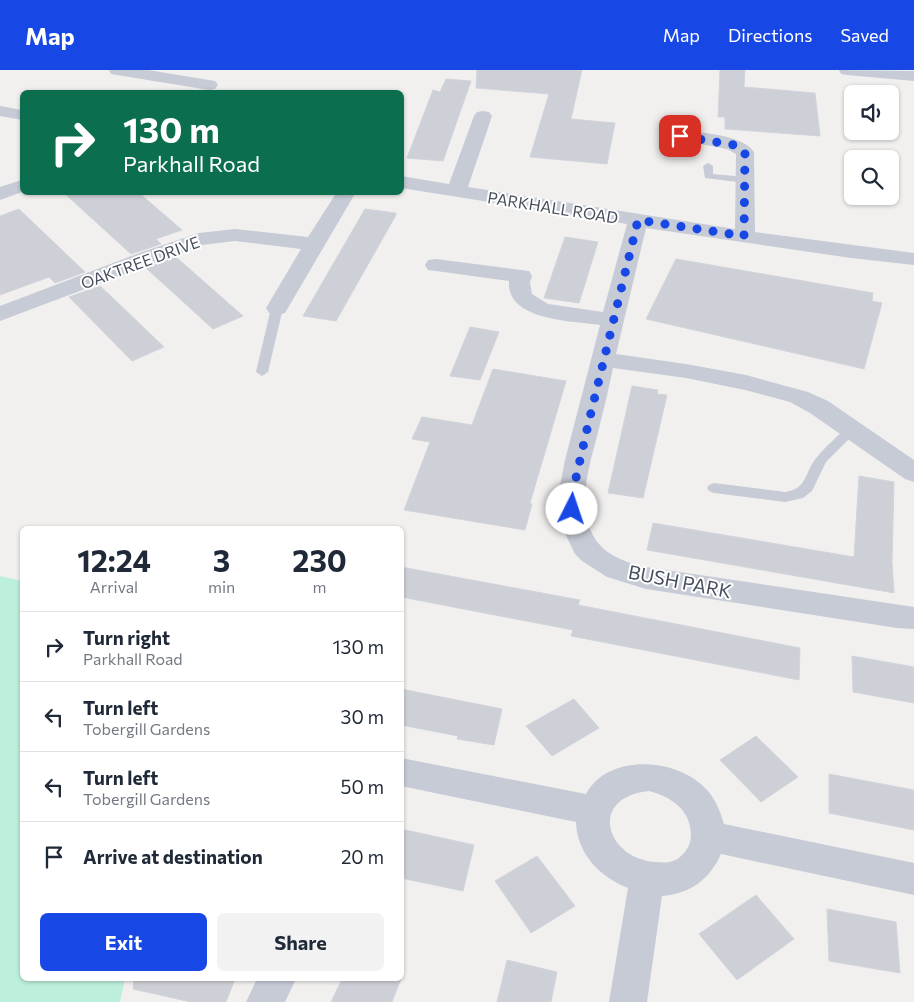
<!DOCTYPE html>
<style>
:root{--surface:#fff;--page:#f2f2f3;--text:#1f2937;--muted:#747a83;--line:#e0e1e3;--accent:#1747e5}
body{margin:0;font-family:Commissioner,sans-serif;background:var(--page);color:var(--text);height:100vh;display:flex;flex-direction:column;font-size:19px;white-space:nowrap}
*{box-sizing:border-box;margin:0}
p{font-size:16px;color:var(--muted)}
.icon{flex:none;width:28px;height:28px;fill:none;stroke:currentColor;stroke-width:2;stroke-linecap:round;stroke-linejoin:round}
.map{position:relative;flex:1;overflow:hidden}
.sheet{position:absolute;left:20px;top:456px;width:384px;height:455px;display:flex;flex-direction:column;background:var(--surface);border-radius:8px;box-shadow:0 1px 4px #0004}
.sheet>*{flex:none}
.guide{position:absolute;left:20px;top:20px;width:384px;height:105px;border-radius:8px;box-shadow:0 1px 4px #0004;background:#0b6e4f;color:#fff;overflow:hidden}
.fabs{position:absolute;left:844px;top:15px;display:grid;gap:10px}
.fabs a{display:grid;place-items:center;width:55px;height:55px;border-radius:8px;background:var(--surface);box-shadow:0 1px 4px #0004;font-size:25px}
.pin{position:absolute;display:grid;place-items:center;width:42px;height:42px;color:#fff;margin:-21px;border-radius:10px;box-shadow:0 2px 8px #0006}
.me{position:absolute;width:55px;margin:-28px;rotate:4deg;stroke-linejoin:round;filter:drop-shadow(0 0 4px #0008)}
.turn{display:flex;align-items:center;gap:18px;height:105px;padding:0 20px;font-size:22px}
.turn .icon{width:65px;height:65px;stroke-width:2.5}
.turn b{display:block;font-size:35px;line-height:42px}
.eta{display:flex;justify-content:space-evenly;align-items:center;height:85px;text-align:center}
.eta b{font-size:30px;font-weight:700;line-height:35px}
.primary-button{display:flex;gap:10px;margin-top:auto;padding:10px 20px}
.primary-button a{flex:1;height:58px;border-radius:8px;background:var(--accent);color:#fff;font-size:20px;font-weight:700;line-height:58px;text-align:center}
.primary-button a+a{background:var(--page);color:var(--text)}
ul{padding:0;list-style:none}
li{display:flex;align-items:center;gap:15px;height:70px;padding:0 20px;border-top:1px solid var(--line)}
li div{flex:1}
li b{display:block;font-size:19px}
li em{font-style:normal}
header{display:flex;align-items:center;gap:30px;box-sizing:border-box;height:70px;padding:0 25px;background:var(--accent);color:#fff}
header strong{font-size:24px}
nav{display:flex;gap:28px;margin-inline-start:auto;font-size:18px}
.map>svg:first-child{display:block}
.green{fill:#bdf0db}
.building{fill:#ced0d7;stroke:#d3d4db}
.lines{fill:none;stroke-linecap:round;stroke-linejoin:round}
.service{fill:#c6cbd6;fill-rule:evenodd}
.minor{fill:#c6cbd6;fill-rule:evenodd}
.route{stroke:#1747e5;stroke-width:9;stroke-dasharray:0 16.2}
.labels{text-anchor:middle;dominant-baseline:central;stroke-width:4;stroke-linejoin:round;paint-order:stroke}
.far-street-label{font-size:16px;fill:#474e5d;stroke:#fff}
.street-label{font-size:19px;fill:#474e5d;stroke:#fff}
</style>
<header>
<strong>Map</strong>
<nav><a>Map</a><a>Directions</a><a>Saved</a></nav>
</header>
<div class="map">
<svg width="914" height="932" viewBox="0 0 914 932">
<rect width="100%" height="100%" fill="#f2f0ef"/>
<polygon class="green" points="0,506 22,511 22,909 125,909 120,932 0,932"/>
<g class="building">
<polygon points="477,0 582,0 571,49 615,53 607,94 530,87 549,24 476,18"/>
<polygon points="720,0 745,0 744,17 815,23 820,66 725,59 725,47 718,47"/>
<polygon points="446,9 471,11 443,91 407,88 433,20 440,22"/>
<polygon points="63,122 138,122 182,160 156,169 161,174 131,184"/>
<polygon points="19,139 85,202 55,213 49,207 0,225 0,146"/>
<polygon points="365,139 396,143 396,145 336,251 303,246"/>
<polygon points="565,167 598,172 579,233 544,228"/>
<polygon points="176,187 201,209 243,246 213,259 146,198"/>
<polygon points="676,189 873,223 872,231 882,233 864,299 646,249"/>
<polygon points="100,216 116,231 164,277 132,291 69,227"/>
<polygon points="470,257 499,262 480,310 450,306"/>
<polygon points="493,299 566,311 530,433 532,434 525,460 404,440 430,372 412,369 422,347 472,355"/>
<polygon points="632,316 658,320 657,324 667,325 643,428 608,423"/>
<polygon points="859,406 894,412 892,493 894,523 647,480 653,453 854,487"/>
<polygon points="401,497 580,530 578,535 800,578 799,610 571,566 573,560 401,527"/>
<polygon points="852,586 914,597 914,633 853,622"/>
<polygon points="401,619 502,639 494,675 457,669 458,666 401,655"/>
<polygon points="574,629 599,658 552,686 526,656"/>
<polygon points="756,666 798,707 761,732 720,690"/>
<polygon points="829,704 914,720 914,760 829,743"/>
<polygon points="401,759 474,775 463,821 401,808"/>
<polygon points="537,786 575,836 531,863 495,811"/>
<polygon points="756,825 794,869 737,910 699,864"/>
<polygon points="827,839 896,852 900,903 829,891"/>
<polygon points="507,890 557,902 551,932 497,932"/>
<polygon points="134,909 235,909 226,932 191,932 133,919"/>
<polygon points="342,909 401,909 392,932 331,932"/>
</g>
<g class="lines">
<g class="service">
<polygon points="708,93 713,96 713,104 746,107 751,110 746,113 705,108 703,96"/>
<polygon points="277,235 283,238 268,302 262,306 256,302 271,238"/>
<path d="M 852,355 L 858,359 L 856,362 L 826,392 L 812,421 L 803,428 L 785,432 L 714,423 L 709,421 L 707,418 L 709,415 L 714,413 L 785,422 C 808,419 804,402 817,387 C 826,376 838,366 848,356 Z"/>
</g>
<g class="minor">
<polygon points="109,0 148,0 209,10 215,11 218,15 215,19 209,20 117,5 111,4"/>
<polygon points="839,0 914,1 914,11 847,5 841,4"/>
<polygon points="0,36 22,40 22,50 0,46"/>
<path d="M 483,41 L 489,42 L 492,46 L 468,117 L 735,159 L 736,84 L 727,79 L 674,69 L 671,65 L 674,61 L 680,60 C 700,63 742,64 754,82 L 755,162 L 914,183 L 914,195 L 851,188 L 646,158 L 616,284 L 686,294 L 746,305 L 808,322 L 828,331 L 914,390 L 914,412 L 905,409 L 810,343 L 790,332 L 745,320 L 686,308 L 613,298 C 609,316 605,335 600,354 C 592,389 574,433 594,467 C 604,485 627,493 646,497 L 914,537 L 914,559 L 897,558 L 646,519 L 607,507 L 582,491 L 575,484 L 563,459 L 559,441 L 559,421 L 565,390 L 600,255 C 573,251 506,251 509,211 L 436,201 L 428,200 L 425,195 L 428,190 L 436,189 L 529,201 L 532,206 L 530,212 L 532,224 L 548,234 L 603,242 L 627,154 L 401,118 L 401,106 L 449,114 L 474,46 L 477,42 Z"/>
<polygon points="22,110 22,122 0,130 0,117"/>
<polygon points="337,122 356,122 285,243 277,245 269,243 266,238 301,179 235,171 202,175 0,251 0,236 142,182 199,163 235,159 308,167"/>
<path d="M 401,688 L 586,724 C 607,684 674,687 704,717 C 714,726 720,740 724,754 L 914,793 L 914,825 L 721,784 C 710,809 690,824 662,826 L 647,932 L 609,932 L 628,818 C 600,807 577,784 576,752 L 401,716 ZM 649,721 C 671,727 690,739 691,764 C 691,773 688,780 680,787 C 673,793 665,793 655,792 C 605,788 588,727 649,721 Z"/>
<polygon points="257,909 296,909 285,932 246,932"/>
</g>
</g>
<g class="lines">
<polyline class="route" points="572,439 573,421 588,355 638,150 744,166 745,82 734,75 680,66"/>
</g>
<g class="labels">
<g class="far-street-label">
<text transform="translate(553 137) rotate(9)">PARKHALL ROAD</text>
<text transform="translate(140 192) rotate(-20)">OAKTREE DRIVE</text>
</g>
<g class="street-label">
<text transform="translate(680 511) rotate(11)">BUSH PARK</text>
</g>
</g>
</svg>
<div class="fabs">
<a><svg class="icon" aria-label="sound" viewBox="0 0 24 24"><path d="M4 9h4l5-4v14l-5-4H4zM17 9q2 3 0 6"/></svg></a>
<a><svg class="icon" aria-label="search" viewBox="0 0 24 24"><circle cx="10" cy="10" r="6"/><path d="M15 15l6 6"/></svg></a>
</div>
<div class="pin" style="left:680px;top:66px;background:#d93025"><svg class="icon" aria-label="arrive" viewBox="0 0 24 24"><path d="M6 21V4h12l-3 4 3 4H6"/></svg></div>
<svg class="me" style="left:572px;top:439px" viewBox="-20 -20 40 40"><circle r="19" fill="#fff"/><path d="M0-13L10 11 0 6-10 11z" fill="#1747e5"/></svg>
<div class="guide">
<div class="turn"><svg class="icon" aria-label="right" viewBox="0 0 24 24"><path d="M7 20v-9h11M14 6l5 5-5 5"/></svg><div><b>130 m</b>Parkhall Road</div></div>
</div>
<section class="sheet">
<div class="eta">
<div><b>12:24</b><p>Arrival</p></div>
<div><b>3</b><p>min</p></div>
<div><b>230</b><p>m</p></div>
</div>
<ul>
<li><svg class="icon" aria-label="right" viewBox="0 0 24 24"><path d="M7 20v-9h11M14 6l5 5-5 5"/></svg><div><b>Turn right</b><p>Parkhall Road</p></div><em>130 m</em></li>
<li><svg class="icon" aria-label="left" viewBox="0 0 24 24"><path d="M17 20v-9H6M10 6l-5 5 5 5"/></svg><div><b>Turn left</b><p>Tobergill Gardens</p></div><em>30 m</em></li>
<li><svg class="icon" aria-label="left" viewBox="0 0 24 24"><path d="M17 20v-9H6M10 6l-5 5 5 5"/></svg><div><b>Turn left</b><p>Tobergill Gardens</p></div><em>50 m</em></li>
<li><svg class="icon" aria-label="arrive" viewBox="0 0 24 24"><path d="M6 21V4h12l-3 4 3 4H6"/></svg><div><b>Arrive at destination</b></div><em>20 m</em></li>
</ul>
<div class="primary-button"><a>Exit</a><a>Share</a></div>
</section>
</div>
